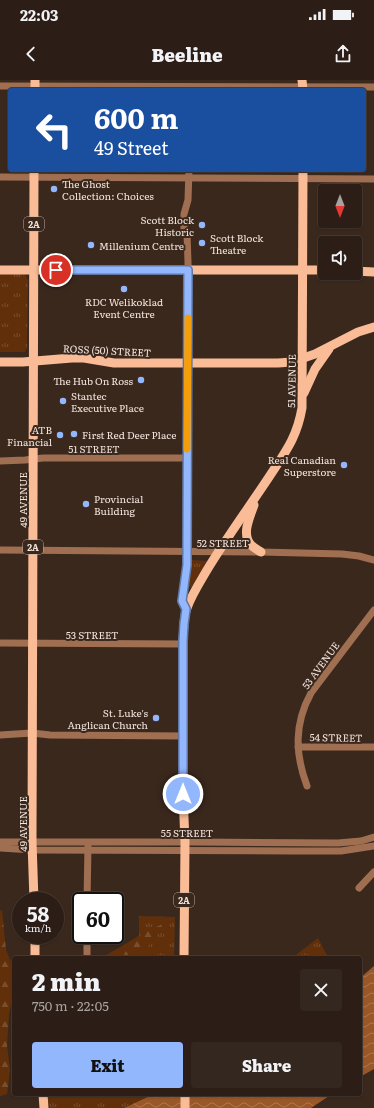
<!DOCTYPE html>
<meta charset="utf-8">
<style>
:root{--surface:#2c1e16;--page:#34271f;--text:#f1f3f6;--muted:#a6a2a1;--line:#483c35;--accent:#93b7fd}
body{margin:0;font-family:Literata,serif;background:var(--page);color:var(--text);height:100vh;display:flex;flex-direction:column;font-size:15px;white-space:nowrap}
*{box-sizing:border-box;margin:0}
p{font-size:13px;color:var(--muted)}
.icon{flex:none;width:22px;height:22px;fill:none;stroke:currentColor;stroke-width:2;stroke-linecap:round;stroke-linejoin:round}
.map{position:relative;flex:1;overflow:hidden}
.side{position:absolute;left:12px;top:876px;width:350px;height:140px;display:flex;flex-direction:column;background:var(--surface);border-radius:4px;box-shadow:0 1px 3px #0004,0 0 0 1px var(--line)}
.side>*{flex:none}
.banner{position:absolute;left:8px;top:8px;width:358px;height:84px;border-radius:4px;box-shadow:0 1px 3px #0004,0 0 0 1px var(--line);background:#1a4fa0;color:#fff;overflow:hidden}
.needle{width:26px;rotate:180deg}
.tools{position:absolute;left:318px;top:104px;display:grid;gap:8px}
.tools a{display:grid;place-items:center;width:44px;height:44px;border-radius:4px;background:var(--surface);box-shadow:0 1px 3px #0004,0 0 0 1px var(--line);font-size:20px}
.speed{position:absolute;left:12px;top:812px;display:flex;gap:8px;font-size:20px;font-weight:700;text-align:center}
.speed>*{display:grid;place-content:center;width:52px;height:52px;border-radius:50%;background:var(--surface);box-shadow:0 1px 3px #0004,0 0 0 1px var(--line);line-height:1}
.speed small{font-size:10px;font-weight:400}
.speed .limit{border:2px solid #111;border-radius:6px;background:#fff;color:#111}
.pin{position:absolute;display:grid;place-items:center;width:34px;height:34px;color:#fff;margin:-17px;border:2px solid #fff;border-radius:50%;box-shadow:0 1px 4px #0007}
.me{position:absolute;width:44px;margin:-22px;rotate:0deg;stroke-linejoin:round;filter:drop-shadow(0 0 3px #0008)}
.turn{display:flex;align-items:center;gap:14px;height:84px;padding:0 20px;font-size:18px}
.turn .icon{width:52px;height:52px;stroke-width:2.5}
.turn b{display:block;font-size:28px;line-height:34px}
.round{display:grid;place-items:center;flex:none;width:42px;height:42px;border-radius:4px;background:var(--page)}
.headline{display:flex;align-items:center;justify-content:space-between;height:68px;padding:0 20px}
h1{font-size:24px;font-weight:800;line-height:30px}
.primary-button{display:flex;gap:8px;margin-top:auto;padding:8px 20px}
.primary-button a{flex:1;height:46px;border-radius:4px;background:var(--accent);color:#111;font-size:16px;font-weight:800;line-height:46px;text-align:center}
.primary-button a+a{background:var(--page);color:var(--text)}
.status{display:flex;justify-content:space-between;align-items:center;height:28px;padding:0 20px;background:var(--surface);direction:ltr}
.status svg{height:11px;fill:currentColor}
header{display:flex;justify-content:space-between;align-items:center;height:52px;padding:0 20px;background:var(--surface);font-size:18px;font-weight:800}
.map>svg:first-child{display:block}
.grass{fill:url(#grass-tufts)}
.forest{fill:url(#forest-firs)}
.water{fill:url(#water-waves)}
.lines{fill:none;stroke-linecap:round;stroke-linejoin:round}
.minor{stroke:#a06f51;stroke-width:7}
.major{stroke:#f9bc97;stroke-width:9}
.route-casing{stroke:#6077a4;stroke-width:10}
.route{stroke:#93b7fd;stroke-width:7}
.slow{stroke:#f59e0b;stroke-width:7}
.poi-dot{fill:#93b7fd;stroke:#3b281d;stroke-width:1.5}
.labels{text-anchor:middle;dominant-baseline:central;stroke-width:4;stroke-linejoin:round;paint-order:stroke}
.shield{fill:#3b281d;stroke:#bbaca4;stroke-width:1}
.shield-label{font-size:9px;font-weight:bold;fill:#f2e5de}
.poi-label{font-size:10px;fill:#f2e5de;stroke:#3b281d;text-anchor:start}
.street-label{font-size:10px;fill:#f2e5de;stroke:#3b281d}
</style>
<div class="status"><b>22:03</b><svg viewBox="0 0 49 12"><path d="M0 12V9h3v3zM5 12V6h3v6zM10 12V3h3v9zM15 12V0h3v12zM26 1h20v11H26zM47 4h2v5h-2z"/></svg></div>
<header><svg class="icon" aria-label="back" viewBox="0 0 24 24"><path d="M15 5l-7 7 7 7"/></svg>Beeline<svg class="icon" aria-label="share" viewBox="0 0 24 24"><path d="M12 15V3M7 8l5-5 5 5M5 13v7h14v-7"/></svg></header>
<div class="map">
<svg width="374" height="1028" viewBox="0 0 374 1028">
<defs>
<pattern id="grass-tufts" width="24" height="20" patternUnits="userSpaceOnUse"><rect width="24" height="20" fill="#61300a"/><path d="M3 7l-1-3M5 7V3M7 7l1-3M15 17l-1-3M17 17v-4M19 17l1-3" fill="none" stroke="#784e2d"/></pattern>
<pattern id="forest-firs" width="22" height="20" patternUnits="userSpaceOnUse"><rect width="22" height="20" fill="#61300a"/><path d="M5 1l3.5 6h-7zM16 11l3.5 6h-7z" fill="#784e2d"/></pattern>
<pattern id="water-waves" width="16" height="10" patternUnits="userSpaceOnUse"><rect width="16" height="10" fill="#9a5727"/><path d="M0 5q4-4 8 0t8 0" fill="none" stroke="#ad7750"/></pattern>
</defs>
<rect width="100%" height="100%" fill="#3b281d"/>
<g class="grass">
<polygon points="0,193 23,193 26,196 28,200 27,268 25,272 0,272"/>
<polygon points="192,480 207,481 191,508 188,505"/>
<polygon points="139,836 175,837 174,878 79,878 107,875 139,856"/>
<polygon points="318,858 328,878 292,878"/>
<polygon points="47,1014 154,1014 123,1028 49,1028"/>
</g>
<g class="forest">
<polygon points="2,830 6,870 14,890 14,910 9,934 7,965 10,990 7,1014 0,1016 0,831"/>
<polygon points="164,843 145,871 142,878 79,878 107,875 139,856"/>
</g>
<g class="water">
<polygon points="374,886 374,989 360,997 360,898"/>
<polygon points="154,1014 332,1014 311,1028 124,1028"/>
</g>
<g class="lines">
<g class="minor">
<polyline points="0,6 374,7"/>
<polyline points="0,97 374,99"/>
<polyline points="0,381 25,380 43,378 187,378"/>
<polyline points="0,470 261,472 342,474 359,476 374,480"/>
<polyline points="186,529 182,521 187,485 187,472 188,182 187,154 184,149 184,134 188,120 189,90"/>
<polyline points="0,563 183,564"/>
<polyline points="0,655 32,653 50,655 184,656"/>
<polyline points="298,667 374,667"/>
<path d="M 307,706 C 295,674 294,644 311,613 L 374,530"/>
<polyline points="0,762 194,762 338,763 361,761 374,757"/>
<polyline points="0,768 33,770 293,771 341,771 374,766"/>
<polyline points="359,808 374,792"/>
<polyline points="87,821 88,766"/>
<polyline points="87,876 87,855"/>
</g>
<g class="major">
<polyline points="302,0 303,10"/>
<polyline points="35,10 35,0"/>
<polyline points="0,190 325,190"/>
<polyline points="355,191 374,192"/>
<polyline points="0,282 23,282 72,278 84,278 114,283 278,283 292,282 315,274 358,252 374,247"/>
<polyline points="304,313 315,289 329,269"/>
<path d="M 254,425 C 250,437 241,454 251,465 C 254,468 258,470 261,472"/>
<polyline points="34,821 32,762 34,90"/>
<polyline points="35,855 35,878"/>
<path d="M 184,878 L 185,762 L 183,714 L 183,561 C 184,550 183,538 187,528 C 192,514 200,502 207,490 C 227,457 250,426 271,394 C 286,371 297,357 302,328 L 303,90"/>
<polyline points="43,1014 44,1028"/>
<polyline points="185,1028 185,1014"/>
</g>
</g>
<g class="lines">
<g class="route-casing">
<polyline id="route" points="56,190 188,190 187,472 187,485 182,521 186,529 184,544 183,561 183,714"/>
</g>
<use href="#route" class="route"/>
<polyline class="slow" points="187,369 188,238"/>
</g>
<g class="poi-dot">
<circle cx="54" cy="109" r="4"/>
<circle cx="202" cy="145" r="4"/>
<circle cx="202" cy="163" r="4"/>
<circle cx="91" cy="165" r="4"/>
<circle cx="124" cy="209" r="4"/>
<circle cx="141" cy="300" r="4"/>
<circle cx="63" cy="321" r="4"/>
<circle cx="74" cy="354" r="4"/>
<circle cx="60" cy="355" r="4"/>
<circle cx="344" cy="385" r="4"/>
<circle cx="86" cy="424" r="4"/>
<circle cx="156" cy="638" r="4"/>
</g>
<g class="labels">
<g class="shield">
<rect x="24" y="137" width="20" height="14" rx="3"/>
<rect x="23" y="460" width="20" height="14" rx="3"/>
<rect x="174" y="813" width="20" height="14" rx="3"/>
</g>
<g class="shield-label">
<text x="34" y="144">2A</text>
<text x="33" y="467">2A</text>
<text x="184" y="820">2A</text>
</g>
<g class="poi-label">
<text x="62" y="103">The Ghost<tspan x="62" dy="12">Collection: Choices</tspan></text>
<text x="194" y="139" text-anchor="end">Scott Block<tspan x="194" dy="12">Historic</tspan></text>
<text x="210" y="157">Scott Block<tspan x="210" dy="12">Theatre</tspan></text>
<text x="99" y="165">Millenium Centre</text>
<text x="124" y="221" text-anchor="middle">RDC Welikoklad<tspan x="124" dy="12">Event Centre</tspan></text>
<text x="133" y="300" text-anchor="end">The Hub On Ross</text>
<text x="71" y="315">Stantec<tspan x="71" dy="12">Executive Place</tspan></text>
<text x="52" y="349" text-anchor="end">ATB<tspan x="52" dy="12">Financial</tspan></text>
<text x="82" y="354">First Red Deer Place</text>
<text x="336" y="379" text-anchor="end">Real Canadian<tspan x="336" dy="12">Superstore</tspan></text>
<text x="94" y="418">Provincial<tspan x="94" dy="12">Building</tspan></text>
<text x="148" y="632" text-anchor="end">St. Luke's<tspan x="148" dy="12">Anglican Church</tspan></text>
</g>
<g class="street-label">
<text transform="translate(107 270) rotate(3)">ROSS (50) STREET</text>
<text transform="translate(291 301) rotate(-89)">51 AVENUE</text>
<text x="94" y="368">51 STREET</text>
<text transform="translate(22 420) rotate(-90)">49 AVENUE</text>
<text x="223" y="462">52 STREET</text>
<text x="92" y="554">53 STREET</text>
<text transform="translate(320 585) rotate(-54)">53 AVENUE</text>
<text transform="translate(336 657) rotate(1)">54 STREET</text>
<text transform="translate(22 744) rotate(-90)">49 AVENUE</text>
<text x="187" y="752">55 STREET</text>
</g>
</g>
</svg>
<div class="tools">
<a><svg class="needle" viewBox="-14 -14 28 28"><path d="M0-13l5 13h-10z" fill="#e53935"/><path d="M0 13l5-13h-10z" fill="#a6a2a1"/></svg></a>
<a><svg class="icon" aria-label="sound" viewBox="0 0 24 24"><path d="M4 9h4l5-4v14l-5-4H4zM17 9q2 3 0 6"/></svg></a>
</div>
<div class="speed"><div>58<small>km/h</small></div><div class="limit">60</div></div>
<div class="pin" style="left:56px;top:190px;background:#d93025"><svg class="icon" aria-label="arrive" viewBox="0 0 24 24"><path d="M6 21V4h12l-3 4 3 4H6"/></svg></div>
<svg class="me" style="left:183px;top:714px" viewBox="-20 -20 40 40"><circle r="17" fill="#93b7fd" stroke="#fff" stroke-width="3"/><path d="M0-11L8 9 0 5-8 9z" fill="#fff"/></svg>
<div class="banner">
<div class="turn"><svg class="icon" aria-label="left" viewBox="0 0 24 24"><path d="M17 20v-9H6M10 6l-5 5 5 5"/></svg><div><b>600 m</b>49 Street</div></div>
</div>
<section class="side">
<div class="headline"><div><h1>2 min</h1><p>750 m · 22:05</p></div><a class="round"><svg class="icon" aria-label="close" viewBox="0 0 24 24"><path d="M6 6l12 12M18 6L6 18"/></svg></a></div>
<div class="primary-button"><a>Exit</a><a>Share</a></div>
</section>
</div>
